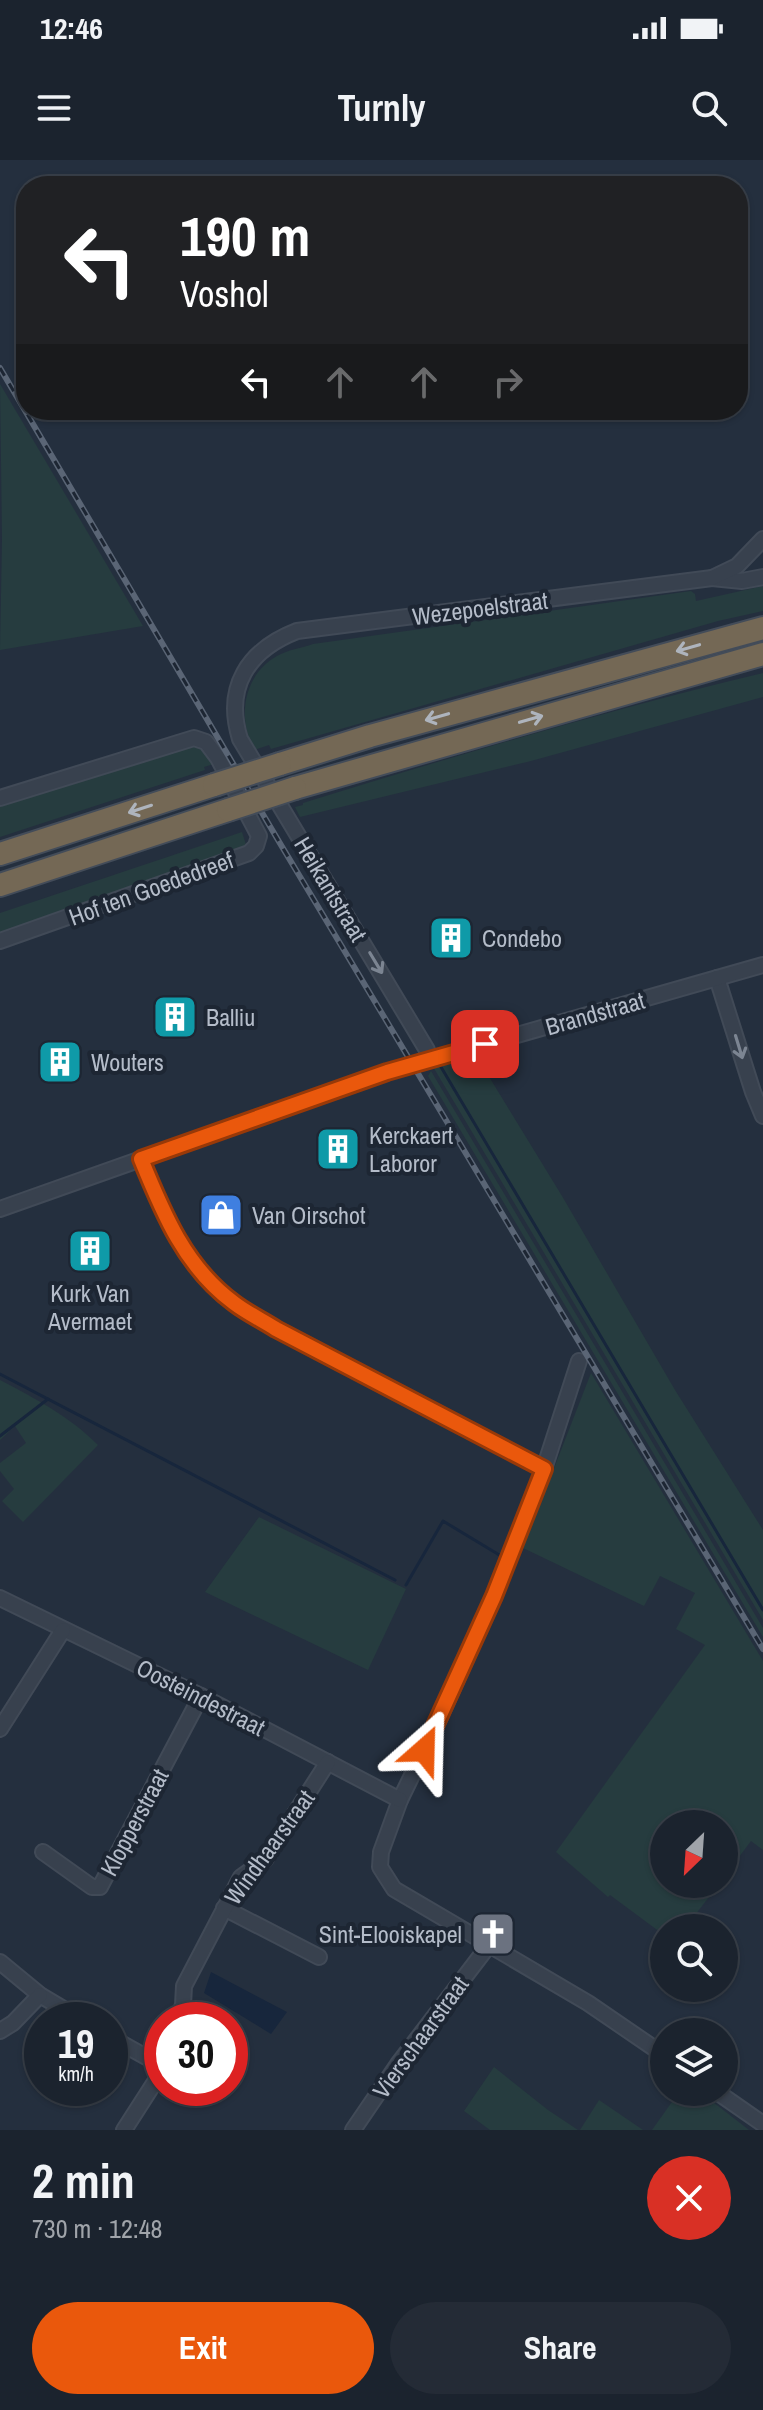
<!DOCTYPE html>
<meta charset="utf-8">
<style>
:root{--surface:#1b232e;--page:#242b36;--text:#f1f3f6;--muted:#a0a4aa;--line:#39404a;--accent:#ea580c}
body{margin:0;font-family:"Archivo Narrow",sans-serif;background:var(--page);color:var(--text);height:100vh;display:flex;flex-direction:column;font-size:30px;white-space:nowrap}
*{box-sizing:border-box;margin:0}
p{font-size:26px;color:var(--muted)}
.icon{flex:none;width:44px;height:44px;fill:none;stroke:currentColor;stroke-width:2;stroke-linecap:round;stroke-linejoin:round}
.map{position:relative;height:1970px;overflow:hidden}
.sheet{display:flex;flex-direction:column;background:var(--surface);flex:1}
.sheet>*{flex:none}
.guide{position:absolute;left:16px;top:16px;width:732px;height:244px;border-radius:32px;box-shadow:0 2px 6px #0004,0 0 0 2px var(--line);background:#202124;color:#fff;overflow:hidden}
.needle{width:52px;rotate:205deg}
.controls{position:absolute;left:650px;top:1650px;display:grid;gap:16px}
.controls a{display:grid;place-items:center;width:88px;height:88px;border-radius:50%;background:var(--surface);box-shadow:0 2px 6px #0004,0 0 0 2px var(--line);font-size:40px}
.speed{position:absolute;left:24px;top:1842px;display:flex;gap:16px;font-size:40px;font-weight:700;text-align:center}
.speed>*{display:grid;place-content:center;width:104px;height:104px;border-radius:50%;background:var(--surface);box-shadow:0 2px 6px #0004,0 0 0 2px var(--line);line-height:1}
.speed small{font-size:20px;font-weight:400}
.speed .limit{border:12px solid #d22;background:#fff;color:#111}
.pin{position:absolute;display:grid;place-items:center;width:68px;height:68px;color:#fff;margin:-34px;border-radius:16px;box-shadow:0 4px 12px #0006}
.me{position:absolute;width:88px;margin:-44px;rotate:25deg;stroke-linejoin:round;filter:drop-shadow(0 0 6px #0008)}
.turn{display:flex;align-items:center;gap:28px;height:168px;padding:0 32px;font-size:36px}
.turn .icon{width:104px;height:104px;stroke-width:2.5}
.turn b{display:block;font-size:56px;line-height:68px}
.lanes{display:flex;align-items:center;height:76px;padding:0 32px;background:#0003;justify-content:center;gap:40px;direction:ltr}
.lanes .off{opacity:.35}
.round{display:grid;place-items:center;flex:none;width:84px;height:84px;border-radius:42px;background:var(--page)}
.headline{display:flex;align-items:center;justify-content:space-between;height:136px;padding:0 32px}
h1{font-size:48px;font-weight:700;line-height:60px}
.button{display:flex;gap:16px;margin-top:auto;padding:16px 32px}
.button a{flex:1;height:92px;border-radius:48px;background:var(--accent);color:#fff;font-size:32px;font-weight:700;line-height:92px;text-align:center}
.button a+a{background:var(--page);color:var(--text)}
.status{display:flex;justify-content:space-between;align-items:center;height:56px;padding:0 40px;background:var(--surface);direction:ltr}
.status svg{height:22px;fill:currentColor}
header{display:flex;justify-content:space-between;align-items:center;height:104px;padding:0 32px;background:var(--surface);font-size:36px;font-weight:700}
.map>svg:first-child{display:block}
.green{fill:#263c3f}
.water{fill:#17263c}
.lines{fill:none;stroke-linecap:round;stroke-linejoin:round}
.stream{stroke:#17263c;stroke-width:3}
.minor-casing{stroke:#414a57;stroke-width:18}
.highway-casing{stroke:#434c59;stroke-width:26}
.minor{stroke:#38414e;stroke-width:14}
.highway{stroke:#746855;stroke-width:22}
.rail-casing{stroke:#5a6575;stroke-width:6}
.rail{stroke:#1d2633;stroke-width:3;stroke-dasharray:9;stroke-linecap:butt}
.highway-bridge-casing{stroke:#434c59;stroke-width:26;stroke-linecap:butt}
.highway-bridge{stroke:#746855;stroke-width:22}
.oneway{stroke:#aeb4bd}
.oneway2{stroke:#7c8592}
.route-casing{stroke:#983908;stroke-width:20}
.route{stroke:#ea580c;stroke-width:14}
.labels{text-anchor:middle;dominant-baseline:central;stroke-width:8;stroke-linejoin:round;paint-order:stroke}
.street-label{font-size:24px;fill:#b4bcc9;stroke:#1d2633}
.poi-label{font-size:24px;fill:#b4bcc9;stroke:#1d2633;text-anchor:start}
</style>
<div class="status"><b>12:46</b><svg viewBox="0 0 49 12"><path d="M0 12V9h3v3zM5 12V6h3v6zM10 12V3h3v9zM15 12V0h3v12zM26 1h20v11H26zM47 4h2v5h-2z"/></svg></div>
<header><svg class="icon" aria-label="menu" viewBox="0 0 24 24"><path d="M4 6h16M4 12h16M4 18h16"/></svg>Turnly<svg class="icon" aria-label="search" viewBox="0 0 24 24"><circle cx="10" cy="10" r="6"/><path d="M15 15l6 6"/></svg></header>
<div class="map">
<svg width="763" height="1970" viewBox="0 0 763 1970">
<rect width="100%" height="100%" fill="#242f3e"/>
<g class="green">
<polygon points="0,224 143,466 0,490 2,379"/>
<path d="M 763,426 L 763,451 L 718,461 L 271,589 L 269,585 L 254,590 C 237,558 243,515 277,496 C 287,490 302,488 313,484 L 691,431 L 695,434 L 696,441 Z"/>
<path d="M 763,513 L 763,537 L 531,601 L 300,657 L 295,647 L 303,645 L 303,643 C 455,596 608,550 763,513 Z"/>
<polygon points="195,580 217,603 204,607 205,610 0,677 0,640"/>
<polygon points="242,672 248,691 0,778 0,753"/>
<polygon points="477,897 562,1036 675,1230 763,1370 763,1460 432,905"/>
<polygon points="431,911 763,1468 763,1477 428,916"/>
<polygon points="591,1213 763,1501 763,1690 751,1681 724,1717 724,1664 664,1664 664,1724 719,1724 685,1768 664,1768 664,1775 610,1735 608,1737 556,1692 705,1485 676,1469 695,1433 660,1416 644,1446 523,1388"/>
<path d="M 0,1220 C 36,1239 69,1256 98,1285 L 23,1362 L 2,1341 L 14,1329 L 0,1311 L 0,1303 L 26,1283 L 15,1266 L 0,1280 Z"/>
<polygon points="259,1357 406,1429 368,1510 205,1432"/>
<polygon points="494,1907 548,1950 578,1970 490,1970 464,1951"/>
<polygon points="679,1932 700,1932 749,1970 652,1970"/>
<polygon points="599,1940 643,1970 580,1970"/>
</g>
<polygon class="water" points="211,1812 287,1852 271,1874 204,1833"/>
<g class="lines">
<g class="stream">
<polyline points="441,907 763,1450"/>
<polyline points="0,1214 395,1420"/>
<polyline points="0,1276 48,1239"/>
<polyline points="406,1425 443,1361 501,1396"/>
</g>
<g class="minor-casing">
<g id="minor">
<polyline points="712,418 742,421 763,417"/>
<polyline points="0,638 194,578 206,582 218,598 259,676 256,686 249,693 0,781"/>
<polyline points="717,818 753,932 763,956"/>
<path d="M 427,901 L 427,890 L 240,579 C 224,527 248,490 297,471 L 712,418 L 737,406 L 763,379"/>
<path d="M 141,999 C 163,1053 185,1107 234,1143 C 247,1153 262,1160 276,1169 L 544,1309"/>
<polyline points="0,1049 387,912 763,805"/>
<polyline points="579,1201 544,1309 494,1436 436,1566 400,1640 381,1692 380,1707 394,1729 588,1843 664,1895"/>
<polyline points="0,1438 201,1536 400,1640"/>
<polyline points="0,1569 63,1470"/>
<polyline points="43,1692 92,1727 100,1727 201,1536"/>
<polyline points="224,1748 319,1797"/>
<polyline points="0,1802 40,1835 82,1860"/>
<polyline points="177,1860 183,1845 184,1826 241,1717 265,1700 328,1602"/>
<polyline points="0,1871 13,1863 40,1835"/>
<polyline points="110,1877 146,1897 158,1891 162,1884"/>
<polyline points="717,1932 763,1964"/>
<polyline points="124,1970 160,1914 153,1895"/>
<polyline points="353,1970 398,1904 489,1785"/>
</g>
</g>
<g class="highway-casing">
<g id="highway">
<polyline points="280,604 370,576 763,468"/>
<polyline points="295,628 763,494"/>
<polyline points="0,694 214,625"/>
<polyline points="0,725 228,650"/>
</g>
</g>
<use href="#minor" class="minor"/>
<use href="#highway" class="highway"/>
<g class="rail-casing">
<polyline id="rail" points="0,208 281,685 763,1489"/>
</g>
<use href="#rail" class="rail"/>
<g class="highway-bridge-casing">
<g id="highway-bridge">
<polyline points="214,625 280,604"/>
<polyline points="228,650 295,628"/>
</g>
</g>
<use href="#highway-bridge" class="highway-bridge"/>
</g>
<defs><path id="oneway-shaft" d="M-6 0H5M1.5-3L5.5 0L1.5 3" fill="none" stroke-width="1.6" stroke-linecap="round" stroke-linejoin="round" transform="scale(2)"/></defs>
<g class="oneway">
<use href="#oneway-shaft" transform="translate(688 488) rotate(164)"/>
<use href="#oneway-shaft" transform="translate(437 557) rotate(164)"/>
<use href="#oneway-shaft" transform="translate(531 559) rotate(-16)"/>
<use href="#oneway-shaft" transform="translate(140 649) rotate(162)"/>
</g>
<g class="oneway2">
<use href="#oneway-shaft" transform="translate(376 803) rotate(59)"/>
<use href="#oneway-shaft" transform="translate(739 887) rotate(73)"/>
</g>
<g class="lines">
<g class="route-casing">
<path id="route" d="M 424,1590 L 494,1436 L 544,1309 L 276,1169 C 262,1160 247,1153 234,1143 C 185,1107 163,1053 141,999 L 387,912 L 485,884"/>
</g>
<use href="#route" class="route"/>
</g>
<defs>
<g id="building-square" transform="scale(2.3)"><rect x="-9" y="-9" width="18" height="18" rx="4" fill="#0f9aa8" stroke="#1d2633"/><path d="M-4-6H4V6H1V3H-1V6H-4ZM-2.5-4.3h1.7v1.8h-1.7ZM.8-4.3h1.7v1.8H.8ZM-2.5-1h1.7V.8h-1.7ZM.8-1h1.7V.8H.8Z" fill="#fff"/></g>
<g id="shop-square" transform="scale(2.3)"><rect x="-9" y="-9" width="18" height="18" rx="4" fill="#3f7fe0" stroke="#1d2633"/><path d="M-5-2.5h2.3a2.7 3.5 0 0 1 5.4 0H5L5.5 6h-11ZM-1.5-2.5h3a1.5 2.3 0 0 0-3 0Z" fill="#fff"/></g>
<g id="church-square" transform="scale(2.3)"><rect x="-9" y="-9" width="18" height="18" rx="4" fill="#6b7280" stroke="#1d2633"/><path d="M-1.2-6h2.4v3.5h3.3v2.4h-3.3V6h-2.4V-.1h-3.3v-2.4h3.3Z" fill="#fff"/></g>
</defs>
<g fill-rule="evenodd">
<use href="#building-square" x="451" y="778"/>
<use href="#building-square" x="175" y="857"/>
<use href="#building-square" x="60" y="902"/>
<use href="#building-square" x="338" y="989"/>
<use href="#shop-square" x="221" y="1055"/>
<use href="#building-square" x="90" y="1091"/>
<use href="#church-square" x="493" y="1774"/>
</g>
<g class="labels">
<g class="street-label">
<text transform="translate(480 448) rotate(-7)">Wezepoelstraat</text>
<text transform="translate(151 728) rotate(-20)">Hof ten Goededreef</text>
<text transform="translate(331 729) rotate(59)">Heikantstraat</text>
<text transform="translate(595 853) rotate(-16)">Brandstraat</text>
<text transform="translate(201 1537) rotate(27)">Oosteindestraat</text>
<text transform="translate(134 1662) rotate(-62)">Klopperstraat</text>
<text transform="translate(269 1687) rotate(-54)">Windhaarstraat</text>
<text transform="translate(420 1877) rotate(-54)">Vierschaarstraat</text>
</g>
<g class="poi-label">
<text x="482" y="778">Condebo</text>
<text x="206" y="857">Balliu</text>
<text x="91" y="902">Wouters</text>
<text x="369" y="975">Kerckaert<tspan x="369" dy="28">Laboror</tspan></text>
<text x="252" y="1055">Van Oirschot</text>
<text x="90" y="1133" text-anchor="middle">Kurk Van<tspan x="90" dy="28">Avermaet</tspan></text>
<text x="462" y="1774" text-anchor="end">Sint-Elooiskapel</text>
</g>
</g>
</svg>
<div class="controls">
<a><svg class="needle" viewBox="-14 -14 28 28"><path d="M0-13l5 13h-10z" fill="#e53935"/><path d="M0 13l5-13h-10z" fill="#a0a4aa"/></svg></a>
<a><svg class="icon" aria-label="search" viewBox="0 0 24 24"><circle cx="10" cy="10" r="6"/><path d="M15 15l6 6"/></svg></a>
<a><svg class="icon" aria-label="layers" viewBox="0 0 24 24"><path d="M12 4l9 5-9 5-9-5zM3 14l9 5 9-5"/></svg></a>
</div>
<div class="speed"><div>19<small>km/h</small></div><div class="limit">30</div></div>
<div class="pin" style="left:485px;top:884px;background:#d93025"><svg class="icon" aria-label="arrive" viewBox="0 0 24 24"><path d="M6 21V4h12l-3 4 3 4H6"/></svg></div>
<svg class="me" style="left:424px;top:1590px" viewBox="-20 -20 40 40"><path d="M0-17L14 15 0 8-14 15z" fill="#ea580c" stroke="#fff" stroke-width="4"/></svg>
<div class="guide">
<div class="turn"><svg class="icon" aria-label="left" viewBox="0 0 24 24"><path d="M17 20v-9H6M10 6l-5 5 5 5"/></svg><div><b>190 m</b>Voshol</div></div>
<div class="lanes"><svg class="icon" aria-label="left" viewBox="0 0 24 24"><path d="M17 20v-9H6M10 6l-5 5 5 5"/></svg><svg class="icon off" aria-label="ahead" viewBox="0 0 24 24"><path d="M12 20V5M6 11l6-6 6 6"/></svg><svg class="icon off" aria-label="ahead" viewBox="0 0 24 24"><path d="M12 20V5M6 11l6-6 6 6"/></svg><svg class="icon off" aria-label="right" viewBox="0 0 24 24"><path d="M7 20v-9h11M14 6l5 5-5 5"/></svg></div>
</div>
</div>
<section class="sheet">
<div class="headline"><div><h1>2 min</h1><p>730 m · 12:48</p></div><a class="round" style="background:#d93025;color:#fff"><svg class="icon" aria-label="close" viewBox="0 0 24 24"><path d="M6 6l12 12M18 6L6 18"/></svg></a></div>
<div class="button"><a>Exit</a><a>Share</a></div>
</section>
